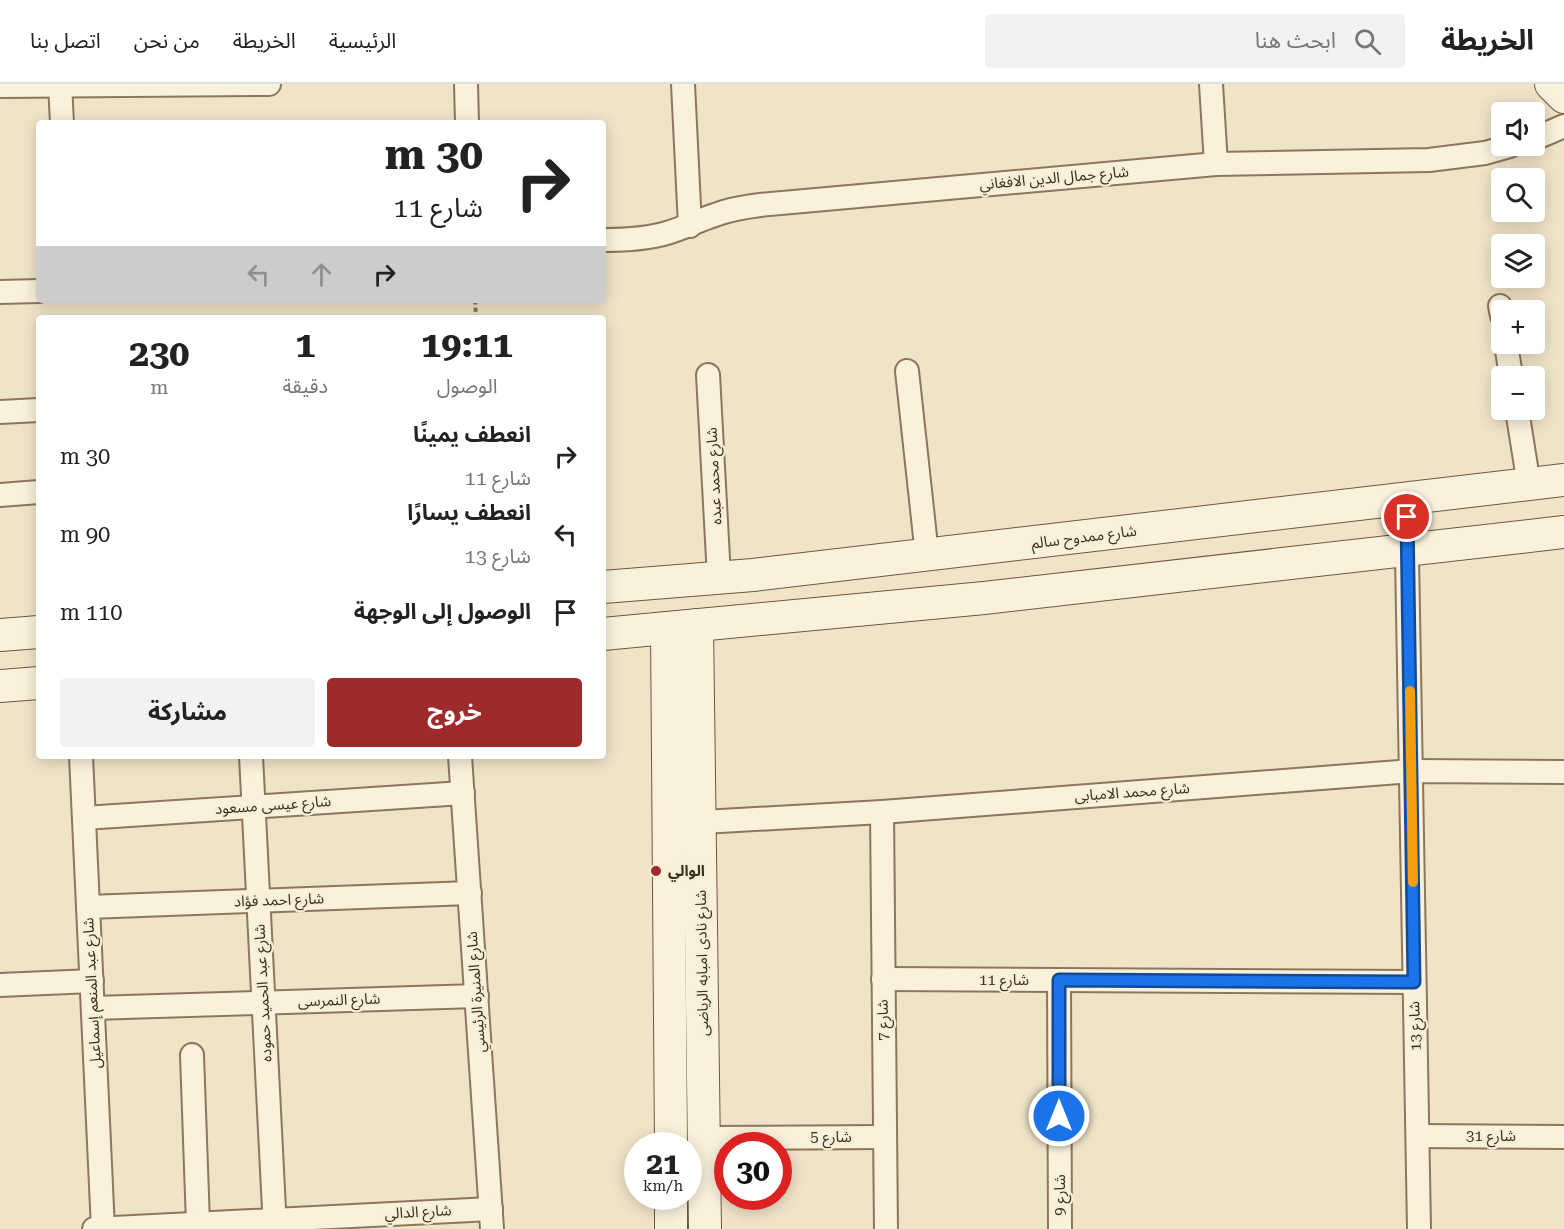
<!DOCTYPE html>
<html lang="ar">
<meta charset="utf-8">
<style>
:root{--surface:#fff;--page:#f2f2f2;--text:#222;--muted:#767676;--line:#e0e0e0;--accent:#9e2a2b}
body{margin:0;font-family:"Roboto Serif","Noto Sans Arabic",serif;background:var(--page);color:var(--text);direction:rtl;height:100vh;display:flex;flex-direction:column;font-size:22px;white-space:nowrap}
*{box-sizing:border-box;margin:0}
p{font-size:20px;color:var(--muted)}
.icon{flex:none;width:33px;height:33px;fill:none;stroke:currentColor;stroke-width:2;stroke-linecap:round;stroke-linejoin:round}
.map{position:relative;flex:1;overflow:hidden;direction:ltr}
.details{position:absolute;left:36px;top:231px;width:570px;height:444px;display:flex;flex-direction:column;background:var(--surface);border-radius:6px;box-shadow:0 3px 15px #0003;direction:rtl}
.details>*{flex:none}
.guide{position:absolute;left:36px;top:36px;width:570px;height:183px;border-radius:6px;box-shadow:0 3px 15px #0003;direction:rtl;background:#fff;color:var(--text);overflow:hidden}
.buttons{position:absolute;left:1491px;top:18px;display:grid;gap:12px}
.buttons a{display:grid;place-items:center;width:54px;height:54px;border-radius:6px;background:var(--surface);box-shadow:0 3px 15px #0003;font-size:30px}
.speed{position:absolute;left:624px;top:1048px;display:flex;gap:12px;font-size:30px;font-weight:700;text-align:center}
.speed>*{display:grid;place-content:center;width:78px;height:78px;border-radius:50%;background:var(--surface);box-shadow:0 3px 15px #0003;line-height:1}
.speed small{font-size:15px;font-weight:400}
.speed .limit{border:9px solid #d22;background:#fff;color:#111}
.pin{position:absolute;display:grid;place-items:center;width:51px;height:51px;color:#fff;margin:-26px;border:3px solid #fff;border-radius:50%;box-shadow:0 2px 6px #0007}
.me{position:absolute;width:66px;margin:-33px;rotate:0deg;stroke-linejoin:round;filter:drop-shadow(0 0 4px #0008)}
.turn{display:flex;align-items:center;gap:21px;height:126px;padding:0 24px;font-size:27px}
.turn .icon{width:78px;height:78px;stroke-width:2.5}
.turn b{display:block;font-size:42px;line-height:51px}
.lanes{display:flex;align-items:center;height:57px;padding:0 24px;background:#0003;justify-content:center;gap:30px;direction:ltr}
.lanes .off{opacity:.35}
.eta{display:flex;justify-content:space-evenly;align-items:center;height:102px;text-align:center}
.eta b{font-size:36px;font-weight:700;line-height:42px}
.cta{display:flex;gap:12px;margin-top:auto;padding:12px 24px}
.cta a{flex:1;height:69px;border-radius:6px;background:var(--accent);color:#fff;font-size:24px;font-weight:700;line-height:69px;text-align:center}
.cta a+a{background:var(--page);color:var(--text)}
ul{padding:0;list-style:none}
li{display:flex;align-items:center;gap:18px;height:78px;padding:0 24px}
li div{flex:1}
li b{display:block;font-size:22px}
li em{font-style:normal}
header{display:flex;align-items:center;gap:36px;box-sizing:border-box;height:84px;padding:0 30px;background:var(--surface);border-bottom:2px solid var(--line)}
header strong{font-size:28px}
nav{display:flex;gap:33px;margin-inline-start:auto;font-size:21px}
.search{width:420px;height:54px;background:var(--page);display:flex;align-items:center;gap:15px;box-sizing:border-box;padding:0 21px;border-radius:6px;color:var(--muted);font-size:22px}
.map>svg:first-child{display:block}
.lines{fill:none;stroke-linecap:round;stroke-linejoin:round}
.street-casing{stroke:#8d765c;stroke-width:26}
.secondary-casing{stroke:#6f573f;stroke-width:34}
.path{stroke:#8d765c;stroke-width:4;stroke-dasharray:4.5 3;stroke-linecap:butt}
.street{stroke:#faf1dc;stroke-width:22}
.secondary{stroke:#faf1dc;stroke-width:32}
.route-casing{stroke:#114b97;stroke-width:15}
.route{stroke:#1a73e8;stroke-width:10}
.slow{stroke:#f59e0b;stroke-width:10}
.poi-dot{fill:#9e2a2b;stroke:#f7eed8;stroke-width:2}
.labels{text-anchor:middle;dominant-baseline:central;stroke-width:4.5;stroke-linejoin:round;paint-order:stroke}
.street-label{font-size:15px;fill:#3d2e20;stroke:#f7eed8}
.poi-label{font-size:15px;font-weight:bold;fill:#3d2e20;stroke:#f7eed8;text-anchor:start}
</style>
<header>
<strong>الخريطة</strong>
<div class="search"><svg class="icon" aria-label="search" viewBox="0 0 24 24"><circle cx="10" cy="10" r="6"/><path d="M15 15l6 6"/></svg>ابحث هنا</div>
<nav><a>الرئيسية</a><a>الخريطة</a><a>من نحن</a><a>اتصل بنا</a></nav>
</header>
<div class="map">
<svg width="1564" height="1145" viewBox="0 0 1564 1145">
<rect width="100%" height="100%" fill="#f0e4c8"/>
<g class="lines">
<g class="street-casing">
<g id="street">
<polyline points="60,0 62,39"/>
<polyline points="466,0 467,39"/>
<polyline points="683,0 690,142"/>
<polyline points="1211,0 1216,80"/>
<polyline points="0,2 269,0"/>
<polyline points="1534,55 1564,42"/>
<path d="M 603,156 C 624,156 647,155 667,149 C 684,144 699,136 715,131 C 730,125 744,123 760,121 L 1216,80 L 1429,76 L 1485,69 L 1510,62"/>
<polyline points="0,208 39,207"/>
<polyline points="1500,222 1502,232"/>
<polyline points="1506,260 1511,292"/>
<polyline points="907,287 927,471"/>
<polyline points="708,291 719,493"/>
<polyline points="1517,326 1529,401"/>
<polyline points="0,328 39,326"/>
<polyline points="0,411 39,408"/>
<polyline points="1406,416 1419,1145"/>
<polyline points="81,672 103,1145"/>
<polyline points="251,672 275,1145"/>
<polyline points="460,672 492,1145"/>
<polyline points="882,728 886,1145"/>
<polyline points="84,734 463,709"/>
<polyline points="685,739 882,728 1412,687 1564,688"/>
<polyline points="88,823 470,809"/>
<polyline points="883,895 1414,898"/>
<polyline points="1059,896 1060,1145"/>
<polyline points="0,901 92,897"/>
<polyline points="93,924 477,912"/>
<polyline points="192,971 198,1140"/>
<polyline points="1418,1052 1564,1053"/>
<polyline points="704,1054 885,1053"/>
<polyline points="94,1145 491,1125"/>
</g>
</g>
<g class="secondary-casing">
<g id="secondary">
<polyline points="1551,0 1564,13"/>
<polyline points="603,503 753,491 1564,396"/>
<polyline points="697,541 705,1145"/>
<polyline points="667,544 671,1062"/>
<polyline points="603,550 984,514 1564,448"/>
<polyline points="0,551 39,548"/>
<polyline points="0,602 39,599"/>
<polyline points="671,1113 671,1145"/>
</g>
</g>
<polyline class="path" points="475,216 476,234"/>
<use href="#street" class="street"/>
<use href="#secondary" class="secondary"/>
</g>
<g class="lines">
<g class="route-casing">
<polyline id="route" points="1059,1032 1059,896 1414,898 1407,433"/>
</g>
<use href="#route" class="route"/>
<polyline class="slow" points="1410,607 1413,798"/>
</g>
<circle class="poi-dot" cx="656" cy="787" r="6"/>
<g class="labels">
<g class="street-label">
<text transform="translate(1054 94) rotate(-5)">شارع جمال الدين الافغاني</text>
<text transform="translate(714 392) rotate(-93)">شارع محمد عبده</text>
<text transform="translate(1084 453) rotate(-7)">شارع ممدوح سالم</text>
<text transform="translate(1132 708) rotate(-4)">شارع محمد الامبابى</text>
<text transform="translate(273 721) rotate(-4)">شارع عيسى مسعود</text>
<text transform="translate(279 816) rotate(-2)">شارع احمد فؤاد</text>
<text transform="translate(702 879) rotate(-91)">شارع نادى امبابه الرياضى</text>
<text x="1004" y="896">شارع 11</text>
<text transform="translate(476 908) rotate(-94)">شارع المنيرة الرئيسي</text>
<text transform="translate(92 909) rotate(-93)">شارع عبد المنعم إسماعيل</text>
<text transform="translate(263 909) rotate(-93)">شارع عبد الحميد حموده</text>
<text transform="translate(339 916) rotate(-2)">شارع النمرسى</text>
<text transform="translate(883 936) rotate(-91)">شارع 7</text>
<text transform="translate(1415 942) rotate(-92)">شارع 13</text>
<text x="1491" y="1052">شارع 31</text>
<text x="831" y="1053">شارع 5</text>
<text transform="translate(1060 1111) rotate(-90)">شارع 9</text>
<text transform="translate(418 1128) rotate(-3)">شارع الدالي</text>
</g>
<g class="poi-label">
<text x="668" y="787">الوالي</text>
</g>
</g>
</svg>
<div class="buttons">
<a><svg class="icon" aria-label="sound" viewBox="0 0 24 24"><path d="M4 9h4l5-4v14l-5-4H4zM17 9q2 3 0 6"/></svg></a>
<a><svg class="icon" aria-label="search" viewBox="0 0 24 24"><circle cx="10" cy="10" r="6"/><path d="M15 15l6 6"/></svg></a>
<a><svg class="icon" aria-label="layers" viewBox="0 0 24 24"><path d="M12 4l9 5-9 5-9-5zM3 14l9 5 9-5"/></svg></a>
<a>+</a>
<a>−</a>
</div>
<div class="speed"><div>21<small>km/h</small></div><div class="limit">30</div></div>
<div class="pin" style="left:1407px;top:433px;background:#d93025"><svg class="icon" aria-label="arrive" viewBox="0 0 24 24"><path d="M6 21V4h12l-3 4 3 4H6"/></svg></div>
<svg class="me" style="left:1059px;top:1032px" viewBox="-20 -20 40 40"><circle r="17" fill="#1a73e8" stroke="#fff" stroke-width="3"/><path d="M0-11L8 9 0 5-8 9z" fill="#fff"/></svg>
<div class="guide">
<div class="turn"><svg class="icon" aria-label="right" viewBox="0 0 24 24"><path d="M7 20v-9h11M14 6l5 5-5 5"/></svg><div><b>30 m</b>شارع 11</div></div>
<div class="lanes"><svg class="icon off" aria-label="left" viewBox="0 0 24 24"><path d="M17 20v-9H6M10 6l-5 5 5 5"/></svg><svg class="icon off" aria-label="ahead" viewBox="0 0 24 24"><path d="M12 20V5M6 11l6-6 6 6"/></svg><svg class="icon" aria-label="right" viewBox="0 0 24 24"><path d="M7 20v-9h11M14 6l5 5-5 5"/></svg></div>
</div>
<section class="details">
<div class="eta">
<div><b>19:11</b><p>الوصول</p></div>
<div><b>1</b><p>دقيقة</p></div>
<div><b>230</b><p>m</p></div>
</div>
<ul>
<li><svg class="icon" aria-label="right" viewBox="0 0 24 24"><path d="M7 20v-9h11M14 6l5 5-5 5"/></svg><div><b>انعطف يمينًا</b><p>شارع 11</p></div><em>30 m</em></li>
<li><svg class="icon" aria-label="left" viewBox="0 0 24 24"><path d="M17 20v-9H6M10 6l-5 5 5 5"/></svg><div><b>انعطف يسارًا</b><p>شارع 13</p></div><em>90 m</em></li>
<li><svg class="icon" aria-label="arrive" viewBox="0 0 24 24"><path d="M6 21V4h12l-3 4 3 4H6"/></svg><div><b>الوصول إلى الوجهة</b></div><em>110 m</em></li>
</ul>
<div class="cta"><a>خروج</a><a>مشاركة</a></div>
</section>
</div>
